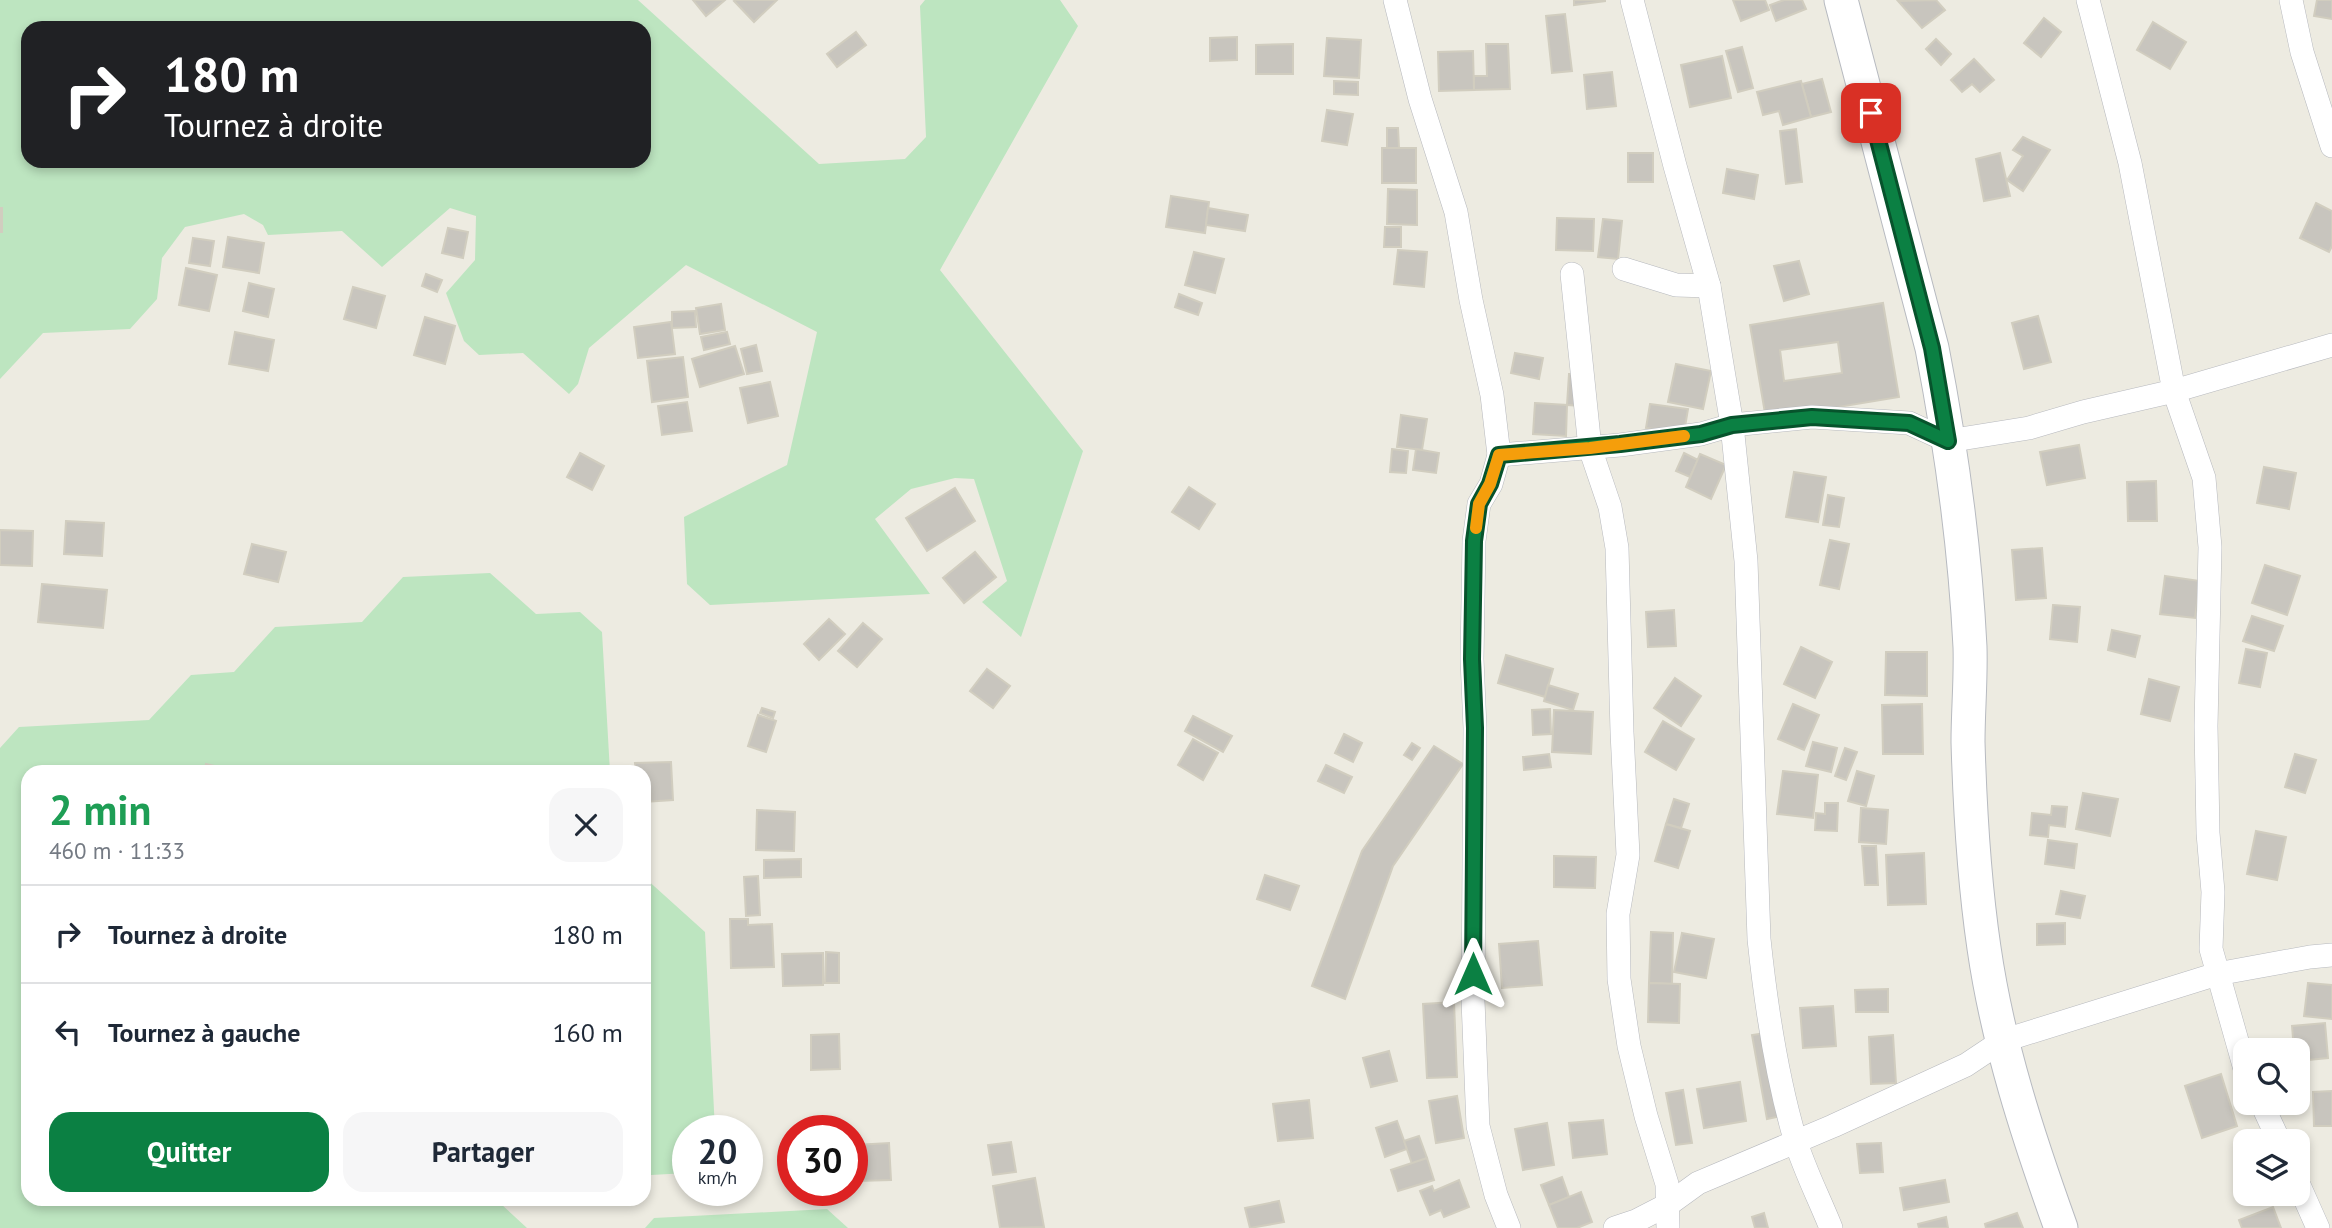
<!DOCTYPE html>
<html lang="fr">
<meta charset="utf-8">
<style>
:root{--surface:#fff;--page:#f6f6f7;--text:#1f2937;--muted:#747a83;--line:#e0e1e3;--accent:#0b8043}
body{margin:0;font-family:"PT Sans",sans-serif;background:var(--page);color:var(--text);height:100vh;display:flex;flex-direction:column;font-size:26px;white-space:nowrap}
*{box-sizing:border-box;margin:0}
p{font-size:23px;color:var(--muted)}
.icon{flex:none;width:38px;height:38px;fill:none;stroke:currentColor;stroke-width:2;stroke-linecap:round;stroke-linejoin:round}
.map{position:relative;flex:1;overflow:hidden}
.sheet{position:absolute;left:21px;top:765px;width:630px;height:441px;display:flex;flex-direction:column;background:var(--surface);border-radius:21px;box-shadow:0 4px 10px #0003}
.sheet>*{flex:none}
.banner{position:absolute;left:21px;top:21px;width:630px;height:147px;border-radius:21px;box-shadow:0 4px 10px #0003;background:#202124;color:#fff;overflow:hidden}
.tools{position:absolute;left:2233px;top:1038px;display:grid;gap:14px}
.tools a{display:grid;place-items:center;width:77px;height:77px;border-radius:14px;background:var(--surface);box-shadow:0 4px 10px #0003;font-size:35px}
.speed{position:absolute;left:672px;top:1115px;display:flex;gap:14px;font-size:35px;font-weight:700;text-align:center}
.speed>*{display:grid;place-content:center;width:91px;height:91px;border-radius:50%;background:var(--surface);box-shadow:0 4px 10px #0003;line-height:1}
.speed small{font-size:18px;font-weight:400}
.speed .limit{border:10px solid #d22;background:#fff;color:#111}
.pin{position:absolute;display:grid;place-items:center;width:60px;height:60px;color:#fff;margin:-30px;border-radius:14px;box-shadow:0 4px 10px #0006}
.me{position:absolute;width:77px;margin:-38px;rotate:0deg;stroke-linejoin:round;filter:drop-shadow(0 0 5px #0008)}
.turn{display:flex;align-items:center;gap:24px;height:147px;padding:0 28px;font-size:32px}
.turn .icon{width:91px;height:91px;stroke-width:2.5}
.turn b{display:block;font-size:49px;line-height:60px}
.round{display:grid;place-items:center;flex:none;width:74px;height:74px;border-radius:21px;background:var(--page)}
.overview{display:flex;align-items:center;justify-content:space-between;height:119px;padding:0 28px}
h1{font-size:42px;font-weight:700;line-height:52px;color:#1e9e55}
.action{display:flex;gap:14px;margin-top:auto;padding:14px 28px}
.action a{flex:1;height:80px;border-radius:21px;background:var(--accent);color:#fff;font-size:28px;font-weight:700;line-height:80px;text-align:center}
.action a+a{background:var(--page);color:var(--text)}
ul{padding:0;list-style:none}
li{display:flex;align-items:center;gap:21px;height:98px;padding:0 28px;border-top:2px solid var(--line)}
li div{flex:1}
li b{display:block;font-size:26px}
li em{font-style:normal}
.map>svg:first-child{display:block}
.green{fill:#bde5c0;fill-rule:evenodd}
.building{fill:#c8c5be;stroke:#d1cdbf;stroke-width:2;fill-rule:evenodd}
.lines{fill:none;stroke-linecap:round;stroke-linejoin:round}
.street-casing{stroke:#b7b9be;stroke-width:24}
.secondary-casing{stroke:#b7bac0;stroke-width:35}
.street{stroke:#fff;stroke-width:23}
.secondary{stroke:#fff;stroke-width:33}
.route-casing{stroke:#07532c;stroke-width:18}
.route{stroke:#0b8043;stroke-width:12}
.slow{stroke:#f59e0b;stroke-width:12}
</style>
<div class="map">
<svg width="2332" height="1228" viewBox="0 0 2332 1228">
<rect width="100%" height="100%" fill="#edebe1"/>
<g class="green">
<path d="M 0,0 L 638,0 L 819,164 L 905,159 L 926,137 L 920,6 L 925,0 L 1060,0 L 1078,26 L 940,270 L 1083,451 L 1021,637 L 982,602 L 1007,581 L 974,479 L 955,478 L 911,489 L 875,519 L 930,594 L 710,605 L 687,584 L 684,517 L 787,465 L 817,332 L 686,265 L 589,348 L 578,384 L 569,394 L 523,353 L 479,355 L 464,341 L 446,293 L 475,260 L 476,216 L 450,208 L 382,267 L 342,231 L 268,235 L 263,225 L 244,214 L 185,227 L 162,258 L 157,299 L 130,329 L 43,333 L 0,379 ZM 28,28 L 644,28 L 644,161 L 28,161 Z"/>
<polygon points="490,573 536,614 580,612 602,632 610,772 28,772 28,1199 505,1199 501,1204 527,1228 0,1228 0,748 19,727 149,720 191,675 234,672 275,627 362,622 403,577"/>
<polygon points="644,877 705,932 715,1130 688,1130 688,1173 651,1175 644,1168"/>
<polygon points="827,1209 848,1228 645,1228 654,1218"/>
</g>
<g class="building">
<polygon points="693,0 725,0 706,16"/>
<polygon points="736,0 777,0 754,22 734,1"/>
<polygon points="1574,0 1605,0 1605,1 1574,5"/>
<polygon points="1733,0 1765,0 1769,10 1741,21"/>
<polygon points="1784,0 1802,0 1806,9 1776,21 1770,5"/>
<polygon points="1936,0 1945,10 1922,28 1898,1"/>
<polygon points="2317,0 2332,0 2332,19 2314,16"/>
<polygon points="1565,14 1572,71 1552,73 1546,16"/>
<polygon points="2044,18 2061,32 2041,57 2024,43"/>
<polygon points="2153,22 2186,42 2170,69 2137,50"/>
<polygon points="856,32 866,45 837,67 827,54"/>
<polygon points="1237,37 1237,60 1210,61 1210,38"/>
<polygon points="1327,38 1361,40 1359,78 1324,76"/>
<polygon points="1936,39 1951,54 1941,65 1926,49"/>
<polygon points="1293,44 1293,74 1256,74 1256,45"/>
<polygon points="1486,44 1508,44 1510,89 1474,90 1474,76 1487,76"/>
<polygon points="1742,47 1753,88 1738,92 1726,51"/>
<polygon points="1473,51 1474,90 1439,91 1438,52"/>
<polygon points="1722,56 1731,98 1690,107 1681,65"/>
<polygon points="1974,59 1994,80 1980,92 1972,84 1962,92 1951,80"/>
<polygon points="1612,72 1616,106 1587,109 1584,75"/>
<polygon points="1822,79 1831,112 1811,117 1802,84"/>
<polygon points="1334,81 1358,82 1358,95 1334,94"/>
<polygon points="1801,81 1811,117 1783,125 1779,111 1763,115 1757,92"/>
<polygon points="1327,110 1353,114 1347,145 1322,141"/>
<polygon points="1387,128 1398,128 1399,148 1387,148"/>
<polygon points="1796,129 1802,182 1786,184 1780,131"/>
<polygon points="2023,137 2050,150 2023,191 2007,180 2023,156 2013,150"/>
<rect x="1382" y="148" width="34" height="35"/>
<rect x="1628" y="153" width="25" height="29"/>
<polygon points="2000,153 2010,196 1984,201 1976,159"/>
<polygon points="1727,169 1758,175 1754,199 1723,193"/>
<polygon points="1388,189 1417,190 1417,225 1387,224"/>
<polygon points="1171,196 1209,202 1205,233 1166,227"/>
<polygon points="2316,203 2332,211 2332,246 2329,252 2300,238"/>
<rect x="0" y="208" width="2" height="24"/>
<polygon points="1208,208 1248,215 1245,231 1206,225"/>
<polygon points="1557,218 1594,219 1593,251 1556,250"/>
<polygon points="1603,219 1622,221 1618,259 1598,257"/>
<polygon points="1385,227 1401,227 1401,247 1384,247"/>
<polygon points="448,228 468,232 463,258 442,253"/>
<polygon points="228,237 264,243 259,273 223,267"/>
<polygon points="193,238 214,241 210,266 189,263"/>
<polygon points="1398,250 1427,252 1424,287 1394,284"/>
<polygon points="1194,252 1224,259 1215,293 1185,285"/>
<polygon points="1799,261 1809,294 1784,301 1774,266"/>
<polygon points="186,268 217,275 209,311 179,305"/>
<polygon points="426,274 442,280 437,292 422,286"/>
<polygon points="249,283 274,289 268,317 243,311"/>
<polygon points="353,287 385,296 376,328 344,319"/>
<polygon points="1179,294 1202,303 1198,315 1175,307"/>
<path d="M 1883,303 L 1899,397 L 1766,419 L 1750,325 ZM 1838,342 L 1842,373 L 1784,381 L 1780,350 Z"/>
<polygon points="721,304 725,330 700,334 696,308"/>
<polygon points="695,311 696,327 672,328 672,312"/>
<polygon points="2038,316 2051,362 2024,369 2012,323"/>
<polygon points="425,317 455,326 445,364 414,355"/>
<polygon points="671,322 675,354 638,358 634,327"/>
<polygon points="235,332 274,340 268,371 229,364"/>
<polygon points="727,332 730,344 704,350 701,337"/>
<polygon points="756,345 762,371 747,374 741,349"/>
<polygon points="735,346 744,374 700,387 692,359"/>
<polygon points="1515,353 1543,358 1539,379 1511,373"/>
<polygon points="683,357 688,397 652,402 647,361"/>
<polygon points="1676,364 1711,371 1703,409 1668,402"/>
<polygon points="1569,374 1585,374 1583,406 1567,405"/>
<polygon points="770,382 778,416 748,423 740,388"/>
<polygon points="687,402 692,431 662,435 658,406"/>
<polygon points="1535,403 1567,405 1566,436 1533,434"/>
<polygon points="1650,404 1688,409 1684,433 1646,428"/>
<polygon points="1401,415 1427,419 1422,450 1397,447"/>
<polygon points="2079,445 2085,478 2047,485 2040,452"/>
<polygon points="1392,449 1408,451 1406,473 1390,472"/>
<polygon points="1416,449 1439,453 1436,473 1413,470"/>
<polygon points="580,453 604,466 592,490 567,477"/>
<polygon points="1684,453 1698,460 1690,477 1676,471"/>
<polygon points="1700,454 1726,465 1711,499 1686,487"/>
<polygon points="2264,467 2296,473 2289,509 2257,503"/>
<polygon points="1794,472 1826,477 1818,522 1786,517"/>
<polygon points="2156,481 2157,521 2128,521 2127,482"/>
<polygon points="1189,487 1215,504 1199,529 1172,512"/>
<polygon points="955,488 975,521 927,551 906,518"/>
<polygon points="1828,495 1844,498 1839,527 1823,525"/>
<polygon points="66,521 104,523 102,556 64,554"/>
<polygon points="0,530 33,531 32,566 0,565"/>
<polygon points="1830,540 1849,544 1839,589 1820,585"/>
<polygon points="252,544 286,552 278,582 244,574"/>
<polygon points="2042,548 2046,598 2016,600 2012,550"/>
<polygon points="975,552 996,577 964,603 943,578"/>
<polygon points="2265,565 2300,576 2287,615 2252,603"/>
<polygon points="2165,576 2200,581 2195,618 2160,614"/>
<polygon points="42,584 107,590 103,628 38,622"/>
<polygon points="2053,605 2080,607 2077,642 2050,639"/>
<polygon points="1674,610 1676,646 1648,647 1646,612"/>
<polygon points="2252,616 2283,626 2274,651 2243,641"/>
<polygon points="829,619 845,634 819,660 804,644"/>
<polygon points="863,623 882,639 857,667 838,651"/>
<polygon points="2112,630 2140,636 2135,657 2108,650"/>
<polygon points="1801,647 1832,662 1815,698 1784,684"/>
<polygon points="2246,649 2267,653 2260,687 2239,683"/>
<polygon points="1886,652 1927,652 1927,696 1885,695"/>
<polygon points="1506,655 1553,669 1545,697 1498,683"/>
<polygon points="987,669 1010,686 993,708 970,691"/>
<polygon points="1675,678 1701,696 1681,726 1654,708"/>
<polygon points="2149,679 2179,687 2170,721 2141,714"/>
<polygon points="1548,685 1578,694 1573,710 1544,701"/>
<polygon points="1793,704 1819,715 1804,750 1778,739"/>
<polygon points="1922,704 1923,754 1883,754 1882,705"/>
<polygon points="762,708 775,712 773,718 760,713"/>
<polygon points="1550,709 1551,734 1533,735 1532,710"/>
<polygon points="1554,710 1593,712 1591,754 1552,752"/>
<polygon points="758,715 776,721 766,752 748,746"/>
<polygon points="1193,716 1232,736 1223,752 1185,731"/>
<polygon points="1663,721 1694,739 1676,770 1645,752"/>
<polygon points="1344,734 1362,743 1353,762 1335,753"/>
<polygon points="1193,739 1218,753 1203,780 1178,765"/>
<polygon points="1813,742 1837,748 1831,772 1806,766"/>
<polygon points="1412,743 1420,748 1412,760 1404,755"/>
<polygon points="1434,746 1463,764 1393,866 1345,999 1312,986 1362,851"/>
<polygon points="1845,748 1857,752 1846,780 1835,776"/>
<polygon points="1549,754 1551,767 1524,770 1523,757"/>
<polygon points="2295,754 2316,760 2305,793 2285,787"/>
<polygon points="671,762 673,800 644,802 644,772 636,772 635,763"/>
<polygon points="206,764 240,772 204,772"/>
<polygon points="1326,765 1352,777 1344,793 1318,781"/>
<polygon points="1783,771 1818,775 1813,818 1777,814"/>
<polygon points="1857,771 1874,776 1866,806 1848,801"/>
<polygon points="2083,793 2118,799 2110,836 2076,829"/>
<polygon points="1674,799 1689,804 1681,828 1666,824"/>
<polygon points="1825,803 1838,803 1837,831 1815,830 1816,813 1825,814"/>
<polygon points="2052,806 2067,807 2065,827 2049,825 2048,837 2030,835 2032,813 2051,815"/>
<polygon points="1861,808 1888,810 1886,844 1859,842"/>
<polygon points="757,810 795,812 794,851 756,850"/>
<polygon points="1666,824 1690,831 1678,868 1655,861"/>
<polygon points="2256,831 2286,837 2277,880 2247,874"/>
<polygon points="2048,840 2077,844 2074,868 2045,864"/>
<polygon points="1862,846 1876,846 1878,885 1865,885"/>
<polygon points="1924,853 1926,904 1888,905 1886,855"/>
<polygon points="1554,856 1596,857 1595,888 1554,887"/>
<polygon points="801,859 801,877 764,878 764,860"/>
<polygon points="1265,875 1299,886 1290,910 1257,899"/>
<polygon points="758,876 760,915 746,916 744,877"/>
<polygon points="2061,891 2085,896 2080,918 2056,914"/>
<polygon points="730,919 748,919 748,925 772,924 774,967 731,968"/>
<polygon points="2065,923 2065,944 2037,945 2037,924"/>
<polygon points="1651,932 1673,933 1672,984 1649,983"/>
<polygon points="1682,933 1714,939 1706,978 1674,972"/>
<polygon points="1538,941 1542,985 1502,988 1499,944"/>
<polygon points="826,952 839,953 839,983 825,983"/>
<polygon points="823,953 823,985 783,986 782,954"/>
<polygon points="1649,983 1680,984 1679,1023 1648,1022"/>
<polygon points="2308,983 2332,985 2332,1019 2304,1016"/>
<polygon points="1888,989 1888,1012 1856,1012 1855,990"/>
<polygon points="1454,1002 1457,1077 1427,1078 1423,1004"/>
<polygon points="1833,1006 1836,1046 1803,1048 1800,1008"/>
<polygon points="2325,1023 2328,1058 2298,1061 2298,1050 2294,1050 2292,1026"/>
<polygon points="1766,1033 1781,1116 1767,1119 1752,1035"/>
<polygon points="839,1034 840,1069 811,1070 811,1035"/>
<polygon points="1893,1035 1896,1083 1871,1084 1869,1037"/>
<polygon points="1389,1051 1397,1081 1371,1087 1363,1058"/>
<polygon points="2221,1074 2237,1126 2202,1138 2185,1086"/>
<polygon points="1740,1082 1746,1121 1704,1128 1697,1089"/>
<polygon points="1683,1090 1692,1143 1676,1145 1666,1093"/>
<polygon points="2332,1091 2332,1126 2314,1126 2313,1092"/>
<polygon points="1457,1096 1464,1138 1436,1143 1429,1101"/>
<polygon points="1309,1100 1313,1138 1278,1141 1273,1104"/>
<polygon points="1603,1120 1607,1154 1573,1158 1569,1123"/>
<polygon points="1397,1121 1407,1149 1385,1157 1376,1128"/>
<polygon points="1547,1123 1554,1165 1523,1170 1515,1129"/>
<polygon points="1419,1136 1427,1158 1412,1164 1404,1141"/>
<polygon points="1011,1142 1016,1172 993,1175 988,1145"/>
<polygon points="889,1143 891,1180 857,1181 855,1145"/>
<polygon points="1881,1143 1883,1172 1860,1173 1857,1144"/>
<polygon points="1427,1158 1434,1180 1398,1191 1391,1170"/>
<polygon points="1562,1177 1569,1197 1549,1205 1541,1185"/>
<polygon points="1035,1178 1044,1227 1000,1228 993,1186"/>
<polygon points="1459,1180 1469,1207 1444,1217 1441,1210 1430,1215 1420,1191 1432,1186 1434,1191"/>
<polygon points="1945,1180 1949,1202 1904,1210 1900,1188"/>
<polygon points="1581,1192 1592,1222 1577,1228 1558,1228 1549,1205"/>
<polygon points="1279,1201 1284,1222 1250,1228 1245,1208"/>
<polygon points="2273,1207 2281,1228 2242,1228 2239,1220"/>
<polygon points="1764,1213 1768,1228 1755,1228 1752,1217"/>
<polygon points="2017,1213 2023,1228 1986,1228 1985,1224"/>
<polygon points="1946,1217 1948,1228 1919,1228 1918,1224"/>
</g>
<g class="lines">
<g class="street-casing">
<g id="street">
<polyline points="1395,0 1420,99 1456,212 1471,300 1492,395 1499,455 1620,445 1701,434 1732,425 1812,417 1909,423 1948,441 2029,428 2083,412 2174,391 2332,345"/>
<path d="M 1632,0 L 1675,166 L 1709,286 L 1732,425 L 1746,561 L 1759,939 C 1766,1006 1776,1074 1795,1139 C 1804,1169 1819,1198 1831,1228"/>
<polyline points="2088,0 2130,163 2174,391 2204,478 2210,547 2206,726 2208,833 2213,892 2211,949 2245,1069"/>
<polyline points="2291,0 2302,52 2332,146"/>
<polyline points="1624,269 1676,285 1709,286"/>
<polyline points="1572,274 1590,448 1610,507 1617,548 1622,732 1628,855 1618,914 1619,979 1629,1046 1646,1116 1667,1184 1668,1228"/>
<polyline points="1499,455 1491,484 1479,504 1474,541 1472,659 1475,728 1473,1000 1478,1126 1496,1195 1509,1228"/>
<polyline points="2261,1102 2279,1141"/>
<polyline points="2298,1183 2318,1228"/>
<polyline points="1615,1228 1636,1221 1669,1204 1698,1183 1833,1126 1966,1065 2002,1041 2217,974 2310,957 2332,955"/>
</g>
</g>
<g class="secondary-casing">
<path id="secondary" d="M 1841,0 L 1932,348 C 1951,446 1965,547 1970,647 C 1971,679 1968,711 1968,742 C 1970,811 1974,880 1984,948 C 1998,1045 2028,1136 2061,1228"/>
</g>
<use href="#street" class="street"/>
<use href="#secondary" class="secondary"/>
</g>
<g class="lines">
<g class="route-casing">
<polyline id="route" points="1473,974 1475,728 1472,659 1474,541 1479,504 1490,484 1499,455 1620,444 1701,434 1732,425 1812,417 1909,423 1948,441 1932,348 1871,113"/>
</g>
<use href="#route" class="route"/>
<polyline class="slow" points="1476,528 1479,504 1490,484 1499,455 1590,448 1684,436"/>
</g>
</svg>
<div class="tools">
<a><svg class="icon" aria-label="search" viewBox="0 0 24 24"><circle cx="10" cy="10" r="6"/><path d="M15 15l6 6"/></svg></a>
<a><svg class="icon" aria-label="layers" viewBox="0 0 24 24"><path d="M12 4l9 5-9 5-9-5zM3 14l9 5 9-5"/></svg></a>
</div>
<div class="speed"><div>20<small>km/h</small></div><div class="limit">30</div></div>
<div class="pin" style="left:1871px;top:113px;background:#d93025"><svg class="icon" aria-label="arrive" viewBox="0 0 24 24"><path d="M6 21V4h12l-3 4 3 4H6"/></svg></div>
<svg class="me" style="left:1473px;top:974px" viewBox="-20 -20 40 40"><path d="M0-17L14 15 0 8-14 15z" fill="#0b8043" stroke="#fff" stroke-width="4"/></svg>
<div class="banner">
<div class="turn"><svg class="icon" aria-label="right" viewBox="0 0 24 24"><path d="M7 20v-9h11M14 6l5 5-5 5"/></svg><div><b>180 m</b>Tournez à droite</div></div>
</div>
<section class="sheet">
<div class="overview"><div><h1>2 min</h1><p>460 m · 11:33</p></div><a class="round"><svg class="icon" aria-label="close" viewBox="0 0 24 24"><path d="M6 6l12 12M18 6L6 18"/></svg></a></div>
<ul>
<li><svg class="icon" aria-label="right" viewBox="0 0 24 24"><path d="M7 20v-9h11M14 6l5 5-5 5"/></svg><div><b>Tournez à droite</b></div><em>180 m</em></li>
<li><svg class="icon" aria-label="left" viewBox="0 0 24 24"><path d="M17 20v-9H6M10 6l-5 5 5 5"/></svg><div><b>Tournez à gauche</b></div><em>160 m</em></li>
</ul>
<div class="action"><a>Quitter</a><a>Partager</a></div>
</section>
</div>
